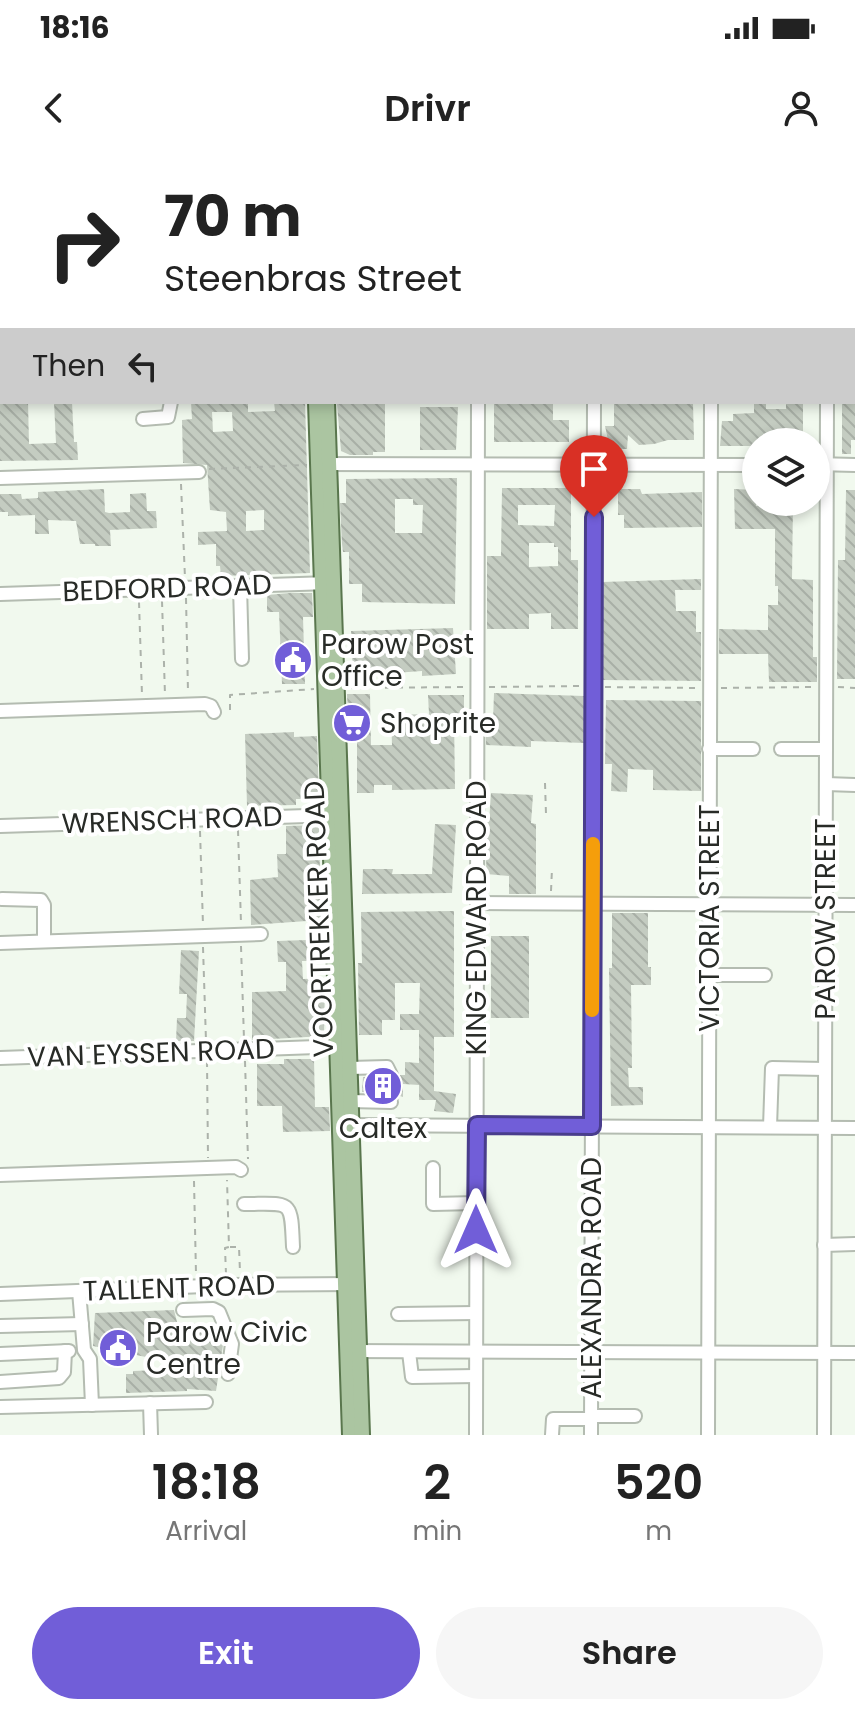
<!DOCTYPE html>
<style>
:root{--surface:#fff;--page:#f6f6f6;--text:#222;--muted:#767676;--accent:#715ed8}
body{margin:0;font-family:Poppins,sans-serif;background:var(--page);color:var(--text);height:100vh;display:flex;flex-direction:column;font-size:30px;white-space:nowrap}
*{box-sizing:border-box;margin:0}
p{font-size:26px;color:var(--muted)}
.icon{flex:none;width:44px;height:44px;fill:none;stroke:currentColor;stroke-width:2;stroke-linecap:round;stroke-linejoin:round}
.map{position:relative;height:1275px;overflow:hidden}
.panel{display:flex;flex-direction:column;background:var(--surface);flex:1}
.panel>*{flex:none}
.banner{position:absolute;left:0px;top:0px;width:856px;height:244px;box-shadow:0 4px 12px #0003;background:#fff;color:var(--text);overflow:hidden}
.buttons{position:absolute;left:742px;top:268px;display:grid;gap:16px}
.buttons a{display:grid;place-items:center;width:88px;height:88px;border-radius:50%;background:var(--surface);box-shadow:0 4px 12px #0003;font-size:40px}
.pin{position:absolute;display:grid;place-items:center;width:68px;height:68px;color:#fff;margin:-82px -34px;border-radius:50% 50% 50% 0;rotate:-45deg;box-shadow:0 0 8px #0007}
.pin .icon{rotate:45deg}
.me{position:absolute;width:88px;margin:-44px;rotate:0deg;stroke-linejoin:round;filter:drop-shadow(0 0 6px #0008)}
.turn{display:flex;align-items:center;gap:28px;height:168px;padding:0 32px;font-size:36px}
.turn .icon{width:104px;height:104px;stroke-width:2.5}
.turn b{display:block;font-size:56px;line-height:68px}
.then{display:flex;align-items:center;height:76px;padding:0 32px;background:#0003;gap:16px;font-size:30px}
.eta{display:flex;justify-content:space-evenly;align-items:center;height:136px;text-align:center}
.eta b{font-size:48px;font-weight:600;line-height:56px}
.action{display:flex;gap:16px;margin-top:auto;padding:16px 32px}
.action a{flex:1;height:92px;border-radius:48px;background:var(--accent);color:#fff;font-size:32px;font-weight:600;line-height:92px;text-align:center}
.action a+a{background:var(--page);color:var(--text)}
.status{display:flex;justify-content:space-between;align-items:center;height:56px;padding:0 40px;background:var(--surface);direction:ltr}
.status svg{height:22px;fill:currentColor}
header{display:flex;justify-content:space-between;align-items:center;height:104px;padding:0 32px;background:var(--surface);font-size:36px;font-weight:600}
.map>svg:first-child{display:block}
.building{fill:url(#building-back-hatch);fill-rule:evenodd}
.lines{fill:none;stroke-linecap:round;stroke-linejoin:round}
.minor-tunnel{stroke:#c9d0c6;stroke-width:12;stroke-dasharray:12 6;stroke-linecap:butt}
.minor-casing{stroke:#b4bcb1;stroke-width:16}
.major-casing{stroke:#59764d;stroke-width:18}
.path{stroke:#acb2aa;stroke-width:2;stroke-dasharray:6 6;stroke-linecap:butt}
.minor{stroke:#fff;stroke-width:12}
.major{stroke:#abc5a1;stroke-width:14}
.route-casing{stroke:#493d8c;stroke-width:20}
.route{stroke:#715ed8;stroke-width:14}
.slow{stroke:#f59e0b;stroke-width:14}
.labels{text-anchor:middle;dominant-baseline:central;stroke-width:8;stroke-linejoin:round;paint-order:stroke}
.street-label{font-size:28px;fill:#282b27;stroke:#fff}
.poi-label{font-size:28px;fill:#282b27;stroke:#fff;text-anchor:start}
</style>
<div class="status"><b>18:16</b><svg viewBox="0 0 49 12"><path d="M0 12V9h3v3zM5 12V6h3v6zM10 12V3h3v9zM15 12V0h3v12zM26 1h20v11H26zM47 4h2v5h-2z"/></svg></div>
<header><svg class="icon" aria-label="back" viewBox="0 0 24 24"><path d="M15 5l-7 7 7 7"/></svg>Drivr<svg class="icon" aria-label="person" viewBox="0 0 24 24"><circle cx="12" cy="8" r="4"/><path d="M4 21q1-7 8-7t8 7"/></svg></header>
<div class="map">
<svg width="855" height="1275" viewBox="0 0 855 1275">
<defs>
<pattern id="building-back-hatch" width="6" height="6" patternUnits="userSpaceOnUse" patternTransform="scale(2)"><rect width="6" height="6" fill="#c4ccc1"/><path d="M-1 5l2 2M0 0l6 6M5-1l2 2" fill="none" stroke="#a8afa6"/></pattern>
</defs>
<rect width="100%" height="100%" fill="#f1f9ee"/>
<g class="building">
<polygon points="0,242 28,242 29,284 56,283 54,242 72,242 74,282 77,282 78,300 0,301"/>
<path d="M 191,242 L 248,242 L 248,252 L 275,251 L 274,242 L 305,242 L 310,413 L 221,416 L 220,406 L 216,406 L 216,384 L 198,385 L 198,372 L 227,371 L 226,352 L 210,350 L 207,305 L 183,303 L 182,260 L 192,259 ZM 212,252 L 232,252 L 233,271 L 213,272 ZM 264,350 L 264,370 L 246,371 L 246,351 Z"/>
<polygon points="494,242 553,242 553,260 569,260 569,282 494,282"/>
<polygon points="614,242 693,244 694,280 668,280 654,284 639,285 628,275 627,289 610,289 605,266 614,266"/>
<polygon points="786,242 803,242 803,282 756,282 756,286 720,286 722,261 733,261 733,254 754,253 754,244 766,244 766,249 786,249"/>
<polygon points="842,242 855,242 855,280 851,280 851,294 842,294"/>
<polygon points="385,243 385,292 373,292 373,295 350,295 341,291 337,244"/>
<polygon points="420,247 458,247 456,290 420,290"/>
<path d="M 457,318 L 455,444 L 362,442 L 362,424 L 349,424 L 349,392 L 343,392 L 342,384 L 340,343 L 346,343 L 346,319 ZM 395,339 L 413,339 L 413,345 L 423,345 L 422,373 L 395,373 Z"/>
<path d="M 502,328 L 571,328 L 571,400 L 578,400 L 578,469 L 551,469 L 551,453 L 529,454 L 529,469 L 487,469 L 487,396 L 501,396 ZM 518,345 L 555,345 L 554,366 L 518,365 ZM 529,383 L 554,383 L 554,387 L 558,387 L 558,406 L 529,407 Z"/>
<polygon points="104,329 105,352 109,353 130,352 130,334 146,333 147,351 156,351 157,368 110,370 111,386 95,386 95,384 80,384 76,361 48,360 49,374 35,374 35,355 8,356 8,352 0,352 0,334 21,334 22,339 38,338 38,332"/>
<polygon points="618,329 640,329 642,334 702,332 702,367 624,368 624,355 618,355"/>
<polygon points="734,329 756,330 756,346 776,346 776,342 793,342 792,419 813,420 813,497 817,497 817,522 769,522 768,494 719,494 719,469 768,470 768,445 778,445 778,426 775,426 775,369 735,369"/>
<polygon points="846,330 855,330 855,519 837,519 838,400 845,400"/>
<polygon points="701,419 701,430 675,430 676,451 696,451 696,472 701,472 701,521 602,520 602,422"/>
<polygon points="290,433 312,433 313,457 303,457 305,524 282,524 279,452 267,452 267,435"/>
<polygon points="453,468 456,514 422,516 422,511 353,516 351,471"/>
<polygon points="494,533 584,536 584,583 531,581 531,587 486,585 486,561 493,561"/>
<polygon points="347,534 370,534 371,585 392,585 391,555 429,554 428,535 464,535 464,555 454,555 455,629 392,630 392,625 374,625 374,633 357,633 357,582 349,582"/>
<polygon points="606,540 701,541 701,631 653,630 653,610 628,609 627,632 611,631 612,604 605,604"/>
<polygon points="294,572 294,577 317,576 319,639 296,639 296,645 247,646 245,574"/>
<polygon points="491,633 533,635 531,663 536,664 536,734 509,734 509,716 486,714 487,662 489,662"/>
<polygon points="435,664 456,665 452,733 362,734 363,709 393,709 392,714 432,714"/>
<polygon points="319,665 321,760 251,765 250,720 278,717 277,694 286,694 286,666"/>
<polygon points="454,751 454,877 434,877 434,931 456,934 453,953 434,951 436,940 419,940 419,925 403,924 403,937 391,933 362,932 363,917 382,916 387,923 394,923 400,915 405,915 405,902 419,903 419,870 400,870 400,854 419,854 420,823 395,823 395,860 382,860 382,875 359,875 358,803 362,803 361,752"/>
<polygon points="612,753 648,753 648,807 651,807 651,825 631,825 632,908 628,908 629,927 643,927 643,945 611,946 609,808 612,808"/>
<rect x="491" y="776" width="38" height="82"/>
<polygon points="307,780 308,801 302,801 303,819 325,818 324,876 252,880 252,832 286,831 286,802 278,802 277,781"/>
<polygon points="181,790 199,791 194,881 176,881 177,858 186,858 187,834 179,834"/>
<polygon points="284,899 314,899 315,947 329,947 330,971 283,972 282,946 257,946 257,904 284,904"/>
<polygon points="174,1150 177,1162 214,1165 216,1180 221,1181 223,1185 216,1231 187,1229 187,1231 126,1233 126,1214 133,1214 133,1211 189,1209 189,1206 93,1186 95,1153"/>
</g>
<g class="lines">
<polyline class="minor-tunnel" points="391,937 391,915"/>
<g class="minor-casing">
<g id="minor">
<polyline points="362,2 362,0"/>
<polyline points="479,2 479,0"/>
<polyline points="595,2 595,0"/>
<polyline points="710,2 710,0"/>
<polyline points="828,2 828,0"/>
<polyline points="854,78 855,78"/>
<polyline points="0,202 2,202"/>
<polyline points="143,259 168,257 171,242"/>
<polyline points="321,304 756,305"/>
<polyline points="816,304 855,305"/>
<polyline points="0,318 199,312"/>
<polyline points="240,426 242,499"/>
<polyline points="0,434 329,423"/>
<polyline points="0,551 205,544 211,546 214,552"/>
<polyline points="709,589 753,589"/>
<polyline points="781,589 826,589"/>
<polyline points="826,624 855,625"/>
<polyline points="0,666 337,655"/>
<polyline points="2,739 41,740 44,745 44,781"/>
<polyline points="477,743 855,745"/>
<polyline points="0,783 261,774"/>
<polyline points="709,815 765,815"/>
<polyline points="0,898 345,886"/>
<polyline points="350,908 387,907 391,915"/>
<polyline points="350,941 391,942"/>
<polyline points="342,965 855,968"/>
<polyline points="770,967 772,908 825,909"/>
<polyline points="433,1008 433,1044 476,1043"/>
<polyline points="0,1015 236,1007 241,1010"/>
<path d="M 244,1044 C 292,1044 291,1038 293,1087"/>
<polyline points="824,1085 855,1084"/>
<polyline points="79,1131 84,1190 90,1199 92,1245"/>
<polyline points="0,1134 231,1125 353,1124"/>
<polyline points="183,1150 213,1149 219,1152 232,1184 228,1214"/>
<polyline points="398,1154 476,1153"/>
<polyline points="0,1166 82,1164"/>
<polyline points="350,1191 855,1193"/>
<polyline points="409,1192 412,1217 476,1216"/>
<polyline points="0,1194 69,1191"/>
<polyline points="0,1222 59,1218 64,1212 65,1191"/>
<polyline points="150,1243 151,1275"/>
<polyline points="0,1247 206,1242"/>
<polyline points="591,1256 635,1256"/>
<polyline points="476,1275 478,242"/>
<polyline points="552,1275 553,1259 591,1259"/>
<polyline points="591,1275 594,242"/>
<polyline points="708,1275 711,242"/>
<polyline points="824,1275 827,242"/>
</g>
</g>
<g class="major-casing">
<g id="major">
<polyline points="314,0 314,2"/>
<polyline points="0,90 2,90"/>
<polyline points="0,110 2,109"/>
<polyline points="316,242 350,1275"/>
<polyline points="327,242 362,1275"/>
</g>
</g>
<g class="path">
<polyline points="854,25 855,25"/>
<polyline points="209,309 307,305"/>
<polyline points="181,324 185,418"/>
<polyline points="186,438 188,532"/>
<polyline points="162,441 165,535"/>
<polyline points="139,442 142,535"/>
<polyline points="489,527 582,526"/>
<polyline points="605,527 698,528"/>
<polyline points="838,527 855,528"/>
<polyline points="349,528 466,527"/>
<polyline points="721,528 814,527"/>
<polyline points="230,550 230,535 314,529"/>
<polyline points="545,623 546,654"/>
<polyline points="238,670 241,763"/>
<polyline points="200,671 203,765"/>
<polyline points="551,731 552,709"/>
<polyline points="241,786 244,879"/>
<polyline points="203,787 206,881"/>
<polyline points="207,901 208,998"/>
<polyline points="245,901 248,999"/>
<polyline points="194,1021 196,1114"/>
<polyline points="230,1087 239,1087 240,1112"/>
<polyline points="226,1114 225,1088 229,1087 227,1020"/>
</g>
<use href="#minor" class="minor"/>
<use href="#major" class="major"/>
</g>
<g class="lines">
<g class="route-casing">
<polyline id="route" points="476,1070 477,965 592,966 594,357"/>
</g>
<use href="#route" class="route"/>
<polyline class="slow" points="592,850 593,684"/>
</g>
<defs>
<g id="civic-disc" transform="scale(2)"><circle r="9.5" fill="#715ed8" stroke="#fff"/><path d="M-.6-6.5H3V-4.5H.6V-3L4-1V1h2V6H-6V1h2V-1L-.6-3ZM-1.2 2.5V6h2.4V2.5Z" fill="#fff"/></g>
<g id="supermarket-disc" transform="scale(2)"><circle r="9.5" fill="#715ed8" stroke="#fff"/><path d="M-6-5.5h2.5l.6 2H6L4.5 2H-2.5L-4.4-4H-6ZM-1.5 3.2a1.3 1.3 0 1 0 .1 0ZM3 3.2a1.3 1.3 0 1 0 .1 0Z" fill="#fff"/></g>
<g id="building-disc" transform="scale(2)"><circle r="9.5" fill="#715ed8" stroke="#fff"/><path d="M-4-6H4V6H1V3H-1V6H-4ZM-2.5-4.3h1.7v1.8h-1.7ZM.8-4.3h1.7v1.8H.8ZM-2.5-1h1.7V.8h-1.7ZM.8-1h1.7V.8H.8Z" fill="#fff"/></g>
</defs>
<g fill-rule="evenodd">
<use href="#civic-disc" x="293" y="500"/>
<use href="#supermarket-disc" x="352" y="563"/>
<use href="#building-disc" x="383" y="926"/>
<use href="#civic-disc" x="118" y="1188"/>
</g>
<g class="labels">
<g class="street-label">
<text transform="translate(167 428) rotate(-2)">BEDFORD ROAD</text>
<text transform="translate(172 660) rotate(-2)">WRENSCH ROAD</text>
<text transform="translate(476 758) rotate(-90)">KING EDWARD ROAD</text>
<text transform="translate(709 758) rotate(-90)">VICTORIA STREET</text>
<text transform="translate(319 759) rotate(-92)">VOORTREKKER ROAD</text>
<text transform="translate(825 759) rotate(-90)">PAROW STREET</text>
<text transform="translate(151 893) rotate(-2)">VAN EYSSEN ROAD</text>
<text transform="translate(591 1118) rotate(-90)">ALEXANDRA ROAD</text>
<text transform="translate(179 1128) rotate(-2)">TALLENT ROAD</text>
</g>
<g class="poi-label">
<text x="321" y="484">Parow Post<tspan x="321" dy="32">Office</tspan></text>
<text x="380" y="563">Shoprite</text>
<text x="383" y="968" text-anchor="middle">Caltex</text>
<text x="146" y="1172">Parow Civic<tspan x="146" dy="32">Centre</tspan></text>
</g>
</g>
</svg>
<div class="buttons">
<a><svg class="icon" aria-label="layers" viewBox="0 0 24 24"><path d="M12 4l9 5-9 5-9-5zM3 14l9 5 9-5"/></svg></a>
</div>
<div class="pin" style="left:594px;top:357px;background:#d93025"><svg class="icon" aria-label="arrive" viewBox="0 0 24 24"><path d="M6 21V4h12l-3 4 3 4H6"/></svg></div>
<svg class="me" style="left:476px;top:1070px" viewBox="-20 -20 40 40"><path d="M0-17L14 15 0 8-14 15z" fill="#715ed8" stroke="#fff" stroke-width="4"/></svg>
<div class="banner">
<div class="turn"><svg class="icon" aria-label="right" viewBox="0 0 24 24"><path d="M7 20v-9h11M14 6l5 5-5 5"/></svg><div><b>70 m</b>Steenbras Street</div></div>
<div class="then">Then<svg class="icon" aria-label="left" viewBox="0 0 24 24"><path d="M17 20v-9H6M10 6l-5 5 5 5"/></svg></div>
</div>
</div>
<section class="panel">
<div class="eta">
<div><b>18:18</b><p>Arrival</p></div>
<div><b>2</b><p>min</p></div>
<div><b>520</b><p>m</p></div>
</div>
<div class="action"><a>Exit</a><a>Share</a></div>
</section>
